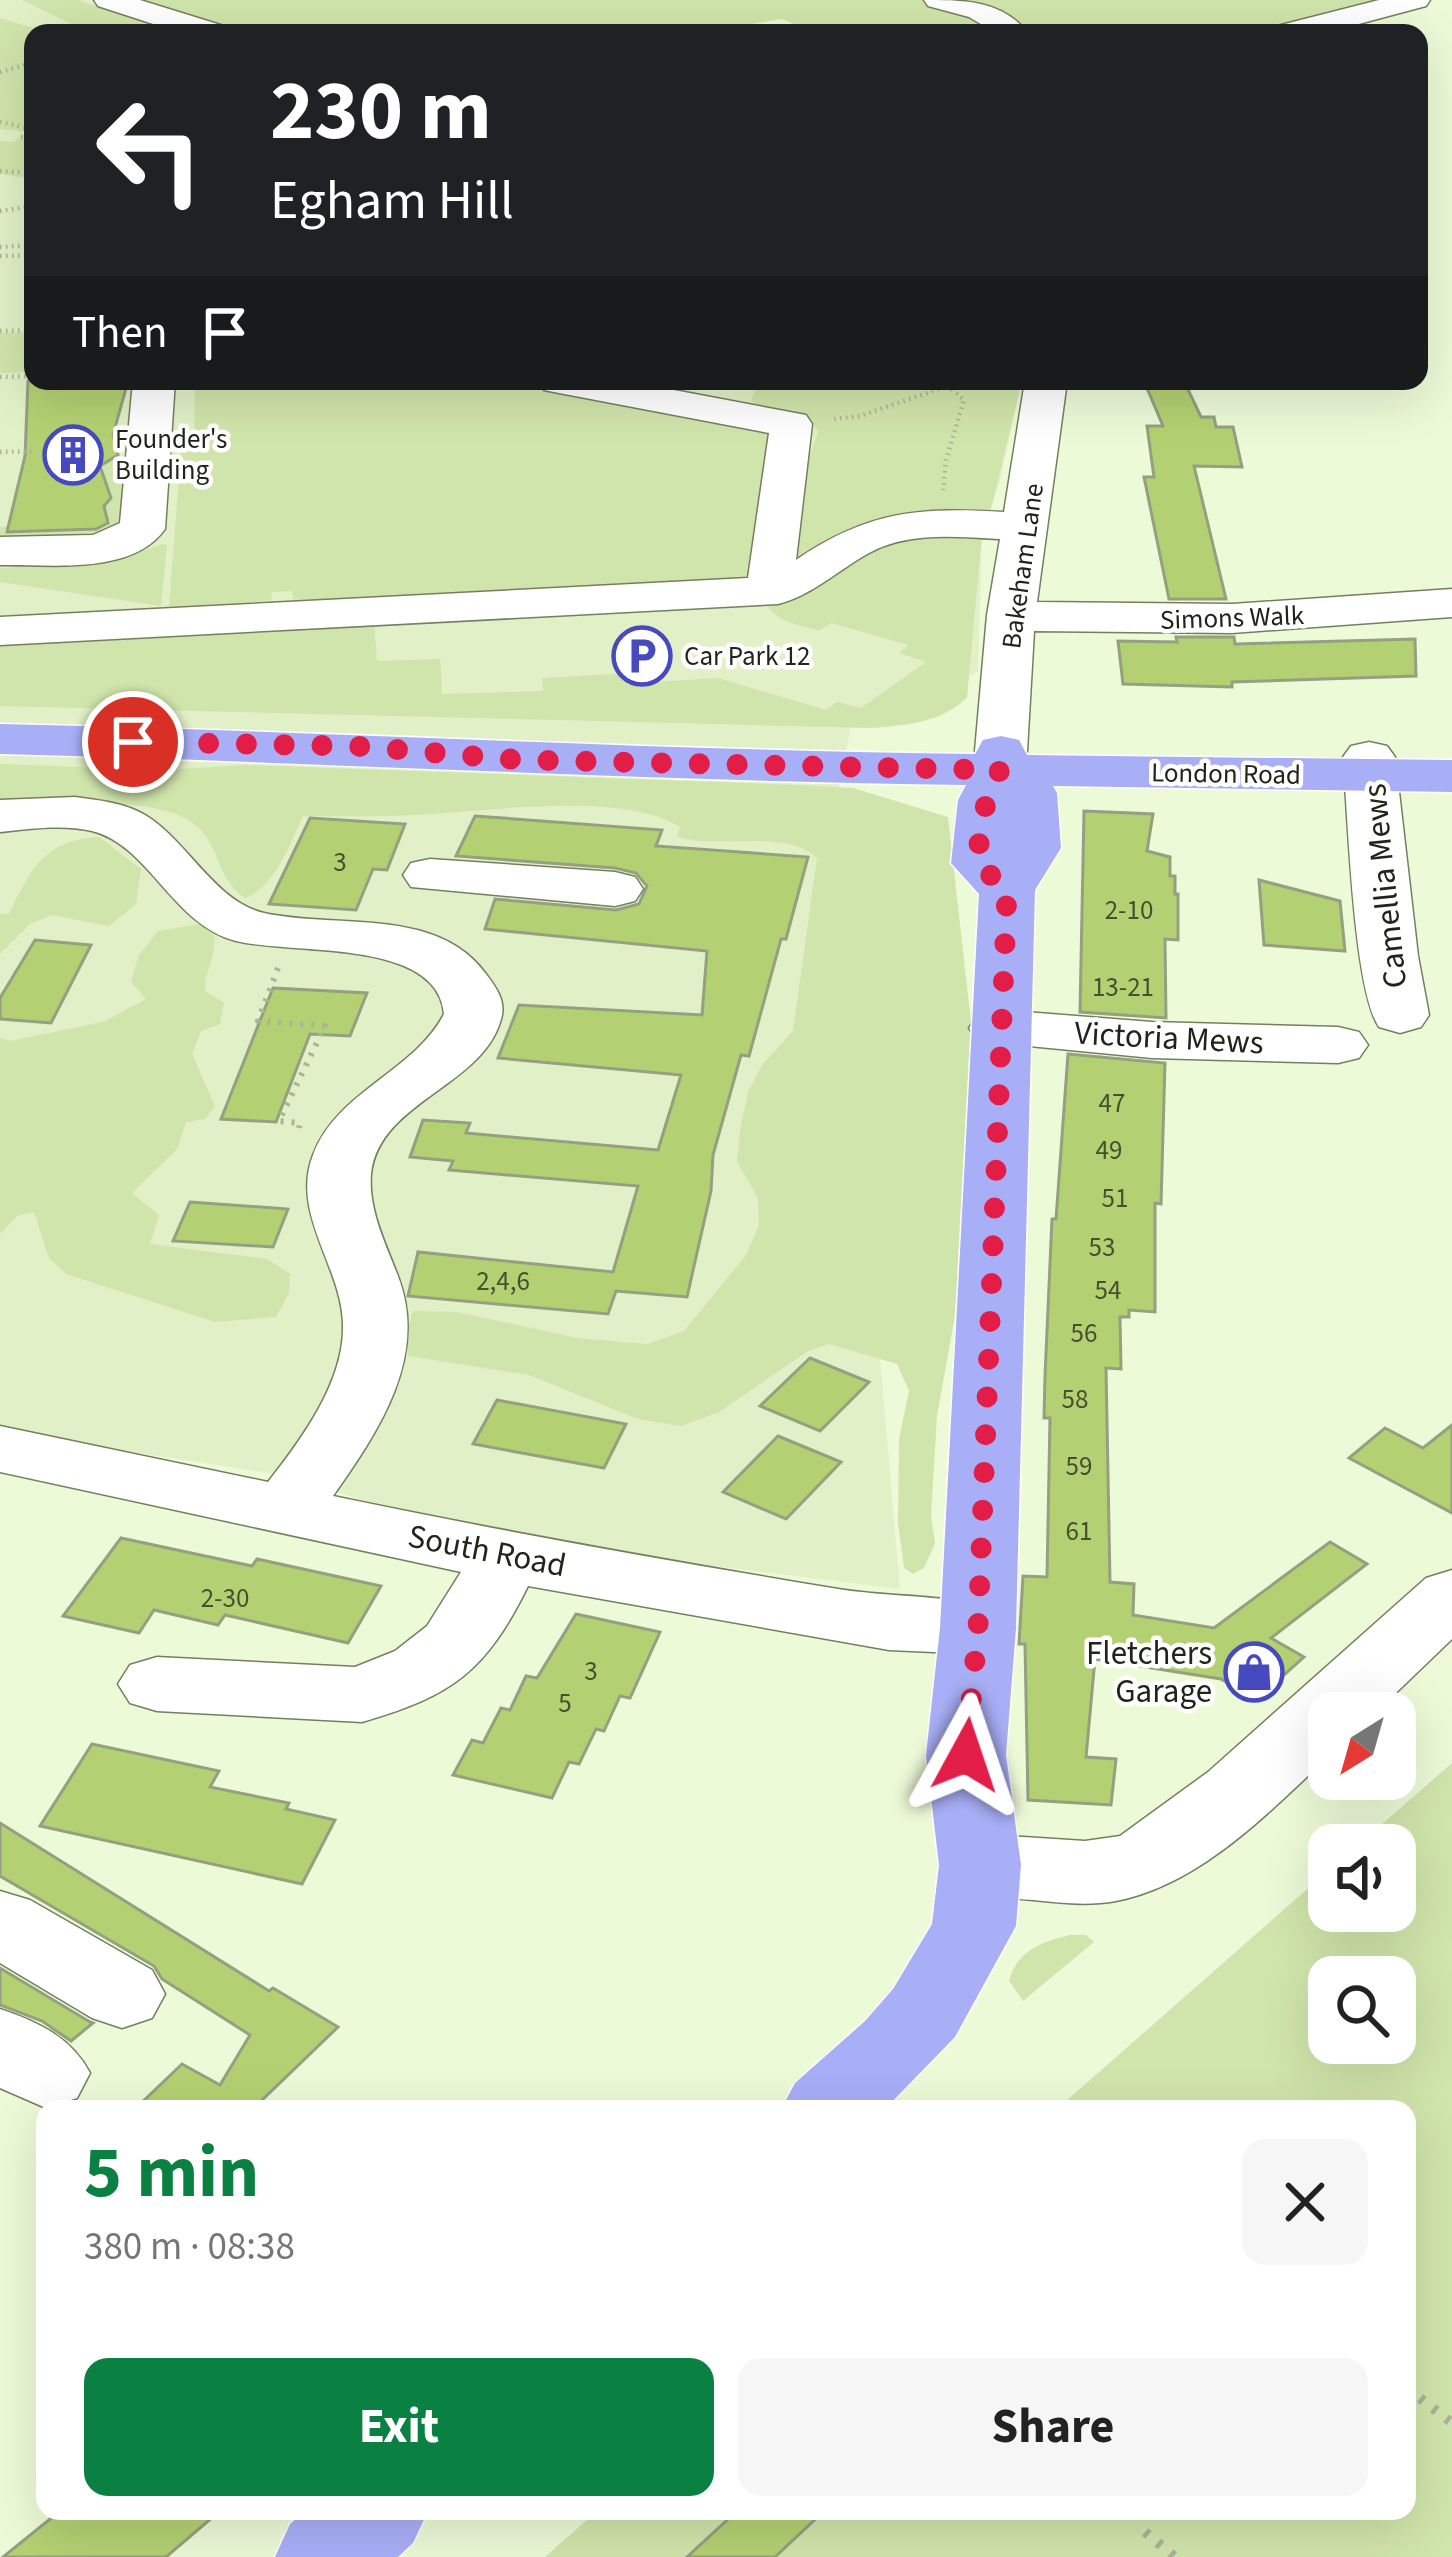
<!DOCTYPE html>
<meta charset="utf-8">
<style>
:root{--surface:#fff;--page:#f6f6f6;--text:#222;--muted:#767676;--accent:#0b8043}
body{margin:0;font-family:"Source Sans 3",sans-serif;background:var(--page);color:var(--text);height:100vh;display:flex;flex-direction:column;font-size:45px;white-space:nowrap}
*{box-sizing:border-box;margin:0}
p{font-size:39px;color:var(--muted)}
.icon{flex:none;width:66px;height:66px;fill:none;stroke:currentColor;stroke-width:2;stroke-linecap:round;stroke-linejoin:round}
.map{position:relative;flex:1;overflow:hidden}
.sheet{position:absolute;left:36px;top:2100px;width:1380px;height:420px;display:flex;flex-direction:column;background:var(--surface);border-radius:24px;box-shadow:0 12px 48px #0002}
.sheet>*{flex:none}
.guide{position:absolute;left:24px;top:24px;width:1404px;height:366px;border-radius:24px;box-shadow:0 12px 48px #0002;background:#202124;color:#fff;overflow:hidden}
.needle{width:78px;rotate:217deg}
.fabs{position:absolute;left:1308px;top:1692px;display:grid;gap:24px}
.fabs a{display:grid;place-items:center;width:108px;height:108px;border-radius:24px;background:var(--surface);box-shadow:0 12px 48px #0002;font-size:60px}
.pin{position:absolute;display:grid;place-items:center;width:102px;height:102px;color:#fff;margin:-51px;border:6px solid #fff;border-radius:50%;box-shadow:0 3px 12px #0007}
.me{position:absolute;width:132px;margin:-66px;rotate:5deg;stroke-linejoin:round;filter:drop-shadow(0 0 9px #0008)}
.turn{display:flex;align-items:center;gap:42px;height:252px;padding:0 48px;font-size:54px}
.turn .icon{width:156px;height:156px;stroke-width:2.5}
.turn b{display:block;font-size:84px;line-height:102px}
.then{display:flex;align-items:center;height:114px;padding:0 48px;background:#0003;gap:24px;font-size:45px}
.round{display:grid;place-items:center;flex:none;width:126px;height:126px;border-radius:24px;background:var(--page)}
.summary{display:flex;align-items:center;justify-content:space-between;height:204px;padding:0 48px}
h1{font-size:72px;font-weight:700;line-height:90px;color:var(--accent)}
.action{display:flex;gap:24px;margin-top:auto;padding:24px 48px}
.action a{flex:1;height:138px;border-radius:24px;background:var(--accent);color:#fff;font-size:48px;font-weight:700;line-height:138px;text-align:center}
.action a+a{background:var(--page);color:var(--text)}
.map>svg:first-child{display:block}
.built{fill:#e1f0c6}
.green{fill:#d0e5ab;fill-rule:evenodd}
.building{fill:#b3d172;stroke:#94a080;stroke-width:3}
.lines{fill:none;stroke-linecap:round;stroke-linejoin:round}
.minor-casing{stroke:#747f60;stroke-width:3}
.major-casing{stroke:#fff;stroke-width:3}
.path-far2{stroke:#aab499;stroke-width:4.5;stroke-dasharray:1.5 4.5;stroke-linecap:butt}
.path-far1{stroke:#aab499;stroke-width:6;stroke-dasharray:3 8;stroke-linecap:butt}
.path{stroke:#aab499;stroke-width:10;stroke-dasharray:4.5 12;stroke-linecap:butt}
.minor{fill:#fff;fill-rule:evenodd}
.major{fill:#a9aff7;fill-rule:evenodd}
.route{stroke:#e11d48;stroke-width:21;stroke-dasharray:0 37.8}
.labels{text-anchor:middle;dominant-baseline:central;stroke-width:9;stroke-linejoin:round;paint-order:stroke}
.far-poi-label{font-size:27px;fill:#212519;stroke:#fff;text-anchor:start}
.far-street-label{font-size:27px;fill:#212519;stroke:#fff}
.number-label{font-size:27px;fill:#46502f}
.street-label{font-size:33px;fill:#212519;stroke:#fff}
.poi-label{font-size:33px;fill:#212519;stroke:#fff;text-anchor:end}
</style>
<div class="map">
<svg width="1452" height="2557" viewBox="0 0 1452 2557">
<rect width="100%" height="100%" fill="#edfad7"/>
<polygon class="built" points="0,0 92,0 182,31 33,33 33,381 1022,381 1000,480 982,534 978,672 851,726 833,817 900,1589 501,1540 274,1474 0,1431"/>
<g class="green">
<polygon points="22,0 78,0 178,33 90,33"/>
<polygon points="115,0 1379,0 1265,33 814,33 782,19 699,33 221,33"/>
<polygon points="0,18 49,33 33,33 33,179 0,174 0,141 14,142 27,132 0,129"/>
<polygon points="32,332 33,372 0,373 0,333"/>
<polygon points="195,381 549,381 773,428 760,588 358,603 293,599 292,591 272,592 271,600 185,609 169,606 181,452 194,450"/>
<polygon points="742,381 1022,381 989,517 937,516 787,578 787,522 818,432 810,418 764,411 751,401 755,391"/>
<polygon points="103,460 120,460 120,465 131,469 127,520 107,535 0,540 0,527 17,525 16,530 28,533 107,526 106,509 100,509"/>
<path d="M 982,534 L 967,698 C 940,723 907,725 872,728 L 0,706 L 0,640 L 374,622 L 377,661 L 440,659 L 442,694 L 543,691 L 542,678 L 634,673 L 636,683 L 718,678 L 826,710 L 837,702 L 861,708 L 926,662 L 899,653 L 908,645 L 831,623 L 819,631 C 798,624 774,622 765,601 L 891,536 Z"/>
<polygon points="163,544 167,545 161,606 0,582 0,568 110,562"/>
<path d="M 0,764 L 162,770 L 244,765 L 798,785 L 853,788 L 948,817 L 978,1085 L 954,1321 L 937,1416 L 931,1515 L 935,1543 L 924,1568 L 913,1574 L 904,1568 L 898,1523 L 899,1439 L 909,1391 L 897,1364 L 829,1344 L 808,1351 L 719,1412 L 681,1426 L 638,1419 L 529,1375 L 408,1356 L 406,1335 L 413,1311 L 457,1312 L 577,1338 L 647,1344 L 684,1331 L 746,1255 L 759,1225 L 758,1198 L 737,1162 L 740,1131 L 748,1092 L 762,1065 L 793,1031 L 817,858 C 786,828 722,850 677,837 L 680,827 C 620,790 484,812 414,815 C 377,817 340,816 303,816 C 290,844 275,887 245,898 C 219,881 220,851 200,829 C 165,792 47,805 0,808 Z"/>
<path d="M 99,837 L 141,869 L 136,904 L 109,926 L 52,915 L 30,924 L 0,954 L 0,914 L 9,914 C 30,871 43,840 99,837 Z"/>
<path d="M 200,924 L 214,936 C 217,956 204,971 205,991 L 224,1003 L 220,1024 L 201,1031 L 192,1054 L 215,1106 L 205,1119 L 186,1122 L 177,1149 L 132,1193 L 159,1215 L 150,1244 L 267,1259 L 290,1274 L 289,1293 L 276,1317 L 215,1322 L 66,1274 L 49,1258 L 34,1212 L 17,1216 L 0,1234 L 0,1038 L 10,1041 L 103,1022 L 146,999 L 131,982 L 139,955 L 158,931 Z"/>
<path d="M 1452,1763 L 1452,2557 L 545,2557 L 597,2511 L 1407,2511 L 1407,2109 L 1057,2109 L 1329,1870 L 1329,1911 L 1395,1911 L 1395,1845 L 1358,1845 ZM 1329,1977 L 1395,1977 L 1395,2043 L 1329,2043 Z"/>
<path d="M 1070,1935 L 1086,1935 L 1094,1942 L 1023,2001 L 1009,1981 C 1017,1950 1042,1942 1070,1935 Z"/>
</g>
<g class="building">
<polygon points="28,381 128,381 113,435 118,455 100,466 111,498 104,506 108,523 96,529 7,532 25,456"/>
<polygon points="1144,381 1184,381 1201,417 1214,417 1216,427 1233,427 1242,467 1194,466 1226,599 1169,599 1144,477 1154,477 1147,426 1163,426"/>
<polygon points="1176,637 1234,637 1235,644 1415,639 1416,676 1232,682 1232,687 1123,684 1118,641 1177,642"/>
<polygon points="1084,811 1153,814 1147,851 1170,857 1170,876 1175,876 1175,894 1178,894 1178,940 1165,939 1166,1018 1080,1012"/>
<polygon points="475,816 662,830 656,846 808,857 786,939 781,939 749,1056 741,1055 713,1155 711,1191 687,1297 616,1291 608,1314 408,1296 418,1252 613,1272 638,1186 449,1170 453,1161 410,1157 423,1120 470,1123 466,1133 658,1150 681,1075 498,1058 519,1005 702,1015 707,951 485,929 495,899 616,910 639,904 647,886 636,873 615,868 456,856"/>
<polygon points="310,818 405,824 387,870 373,869 356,910 269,904"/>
<polygon points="1259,880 1340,901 1345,951 1264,945"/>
<polygon points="35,940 91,945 51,1023 0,1019 0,998"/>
<polygon points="273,988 367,993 350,1036 310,1034 276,1122 221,1119"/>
<polygon points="1068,1054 1165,1063 1161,1204 1155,1203 1155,1312 1129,1310 1129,1317 1120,1317 1121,1369 1106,1368 1110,1582 1134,1584 1133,1615 1214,1628 1330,1542 1367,1564 1271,1638 1304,1657 1256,1700 1221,1679 1095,1659 1086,1757 1116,1759 1111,1805 1028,1800 1025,1644 1019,1644 1023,1576 1047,1577 1050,1418 1044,1418 1045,1376 1052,1219 1056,1219"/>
<polygon points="190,1202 288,1209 273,1247 173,1241"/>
<polygon points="810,1358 869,1382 820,1431 760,1406"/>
<polygon points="497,1400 626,1424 604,1468 473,1444"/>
<polygon points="1452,1425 1452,1513 1349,1458 1385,1428 1423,1448"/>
<polygon points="778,1436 841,1462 786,1519 723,1492"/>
<polygon points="121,1538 252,1566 257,1559 381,1586 348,1643 225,1615 218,1625 154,1610 139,1633 63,1616"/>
<polygon points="576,1614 660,1632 630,1698 620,1696 604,1731 596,1729 579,1764 569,1762 552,1798 453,1775 472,1740 483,1743 501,1708 510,1710 526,1676 537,1678"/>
<polygon points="92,1744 219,1771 210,1787 289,1803 286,1809 335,1820 302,1884 40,1826"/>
<polygon points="0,1823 269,1991 273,1988 338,2027 257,2105 264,2109 135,2109 182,2064 220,2085 250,2035 162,1979 154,1966 0,1876"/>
<polygon points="0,1968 90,2022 93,2023 71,2041 42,2021 0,2005"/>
<polygon points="60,2511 220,2511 166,2557 3,2557"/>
<polygon points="737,2511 824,2511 775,2557 687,2557"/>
</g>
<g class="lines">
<g class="minor-casing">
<g id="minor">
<polygon points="94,0 140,0 224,26 229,33 181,33 98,6"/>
<path d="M 924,0 C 964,0 1002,0 1028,33 L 996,33 L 969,17 L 928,6 Z"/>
<polygon points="1379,0 1430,0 1426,6 1325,33 1272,33 1277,26"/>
<path d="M 133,381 L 175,381 L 165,529 C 132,576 49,564 0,565 L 0,537 L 93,535 L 120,523 Z"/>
<path d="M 538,381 L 626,381 L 806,415 L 812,424 L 796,560 C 868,511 919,507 1004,512 L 1025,381 L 1067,381 L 1037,602 L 1232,604 L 1452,589 L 1452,617 L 1232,633 L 1034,631 L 1027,751 L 1019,762 L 1001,766 L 983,762 L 975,751 L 987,615 L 1000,539 C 956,537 909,531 869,553 C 838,570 813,595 778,604 L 0,645 L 0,617 L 748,578 L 769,433 L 559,393 L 544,390 Z"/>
<path d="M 1369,742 L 1387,746 L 1395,757 L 1418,956 L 1429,1015 L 1421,1027 L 1400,1033 L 1379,1027 C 1353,989 1348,813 1343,757 L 1351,746 Z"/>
<path d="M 75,797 C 98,800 125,803 145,815 C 187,840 215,902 264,913 C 336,929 437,906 486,974 C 495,986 505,999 502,1015 C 487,1086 379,1100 371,1174 C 368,1211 387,1246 399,1279 C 428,1358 378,1432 333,1496 C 499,1531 665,1560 832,1588 C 889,1598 950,1594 1005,1610 L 1016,1628 L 1005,1646 L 978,1654 L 889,1650 L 528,1586 C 486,1671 453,1696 362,1722 L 157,1711 L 130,1703 L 118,1684 L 130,1665 L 157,1657 L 355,1667 L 395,1651 L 427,1626 L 461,1572 L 0,1472 L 0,1426 L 268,1482 C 301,1440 344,1382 343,1326 C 343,1268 290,1214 313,1155 C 337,1091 414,1072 444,1014 C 438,938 293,955 236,941 C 173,925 149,845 92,831 C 63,824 29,829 0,832 L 0,800 Z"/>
<polygon points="430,859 615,872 635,877 643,889 635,901 615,906 411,887 403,875 411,863"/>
<polygon points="999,1010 1152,1022 1338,1027 1359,1032 1368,1045 1359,1058 1338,1063 1152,1058 978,1041 969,1028 978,1015"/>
<path d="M 1452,1570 L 1452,1639 L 1375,1713 L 1329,1713 L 1329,1756 C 1269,1812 1200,1885 1116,1901 C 1089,1906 1060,1903 1033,1900 C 1004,1898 978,1895 951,1887 L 939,1865 L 951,1843 L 980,1834 L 1085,1841 L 1120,1836 L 1208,1772 L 1426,1578 Z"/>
<polygon points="0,1891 30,1900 152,1970 165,1994 152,2018 122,2028 92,2018 0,1963"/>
<path d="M 0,2009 C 38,2022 71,2037 90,2073 L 77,2098 L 46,2108 L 0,2088 Z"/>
</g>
</g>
<g class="major-casing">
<g id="major">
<path d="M 0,724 C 325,731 650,750 975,754 L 983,740 L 1001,736 L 1019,740 L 1027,755 L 1452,760 L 1452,792 L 1053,786 L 1057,793 L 1061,848 L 1035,890 L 1016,1628 L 1006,1755 L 1021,1865 L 1016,1926 L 955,2037 L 885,2109 L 781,2109 L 795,2083 L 865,2021 L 893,1989 L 932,1924 L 939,1865 L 926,1755 L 940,1628 L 979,894 L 951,863 L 958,800 L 966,785 C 643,781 322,762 0,754 Z"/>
<polygon points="305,2511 428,2511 413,2543 398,2557 275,2557 290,2524"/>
</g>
</g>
<g class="path-far2">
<polyline points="0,72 33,63"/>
<polyline points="0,122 33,129"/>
<polyline points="21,137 33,136"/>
<polyline points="0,171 33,173"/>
<polyline points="0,211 33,206"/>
<polyline points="0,247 33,245"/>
<polyline points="0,256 33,255"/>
<polyline points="0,331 33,330"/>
<polyline points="0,377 33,376"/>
<polyline points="943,381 964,400 946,460 943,490"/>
<polyline points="834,419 860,416 962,381"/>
<polyline points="0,452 32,451"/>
</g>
<polyline class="path-far1" points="278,968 258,1021 325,1026 279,1121 300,1123 299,1128"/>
<g class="path">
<polyline points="1407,2388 1452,2423"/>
<polyline points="1145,2532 1175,2557"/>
</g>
<use href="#minor" class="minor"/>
<use href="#major" class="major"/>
</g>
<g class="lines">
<path class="route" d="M 133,742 L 355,746 L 521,760 L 1000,770 C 982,803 981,827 977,863 L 1007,890 L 978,1628 L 966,1755"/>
</g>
<defs>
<g id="building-ring" transform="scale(3)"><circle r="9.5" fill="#fff" stroke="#474abf" stroke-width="1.5"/><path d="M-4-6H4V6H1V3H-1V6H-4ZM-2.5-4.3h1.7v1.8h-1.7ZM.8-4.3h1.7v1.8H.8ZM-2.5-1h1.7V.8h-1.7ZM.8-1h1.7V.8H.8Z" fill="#474abf"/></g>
<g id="parking-ring" transform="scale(3)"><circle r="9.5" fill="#fff" stroke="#474abf" stroke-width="1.5"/><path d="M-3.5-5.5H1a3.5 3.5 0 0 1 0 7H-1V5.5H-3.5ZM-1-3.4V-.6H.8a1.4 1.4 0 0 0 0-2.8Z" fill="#474abf"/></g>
<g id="shop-ring" transform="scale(3)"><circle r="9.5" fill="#fff" stroke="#474abf" stroke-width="1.5"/><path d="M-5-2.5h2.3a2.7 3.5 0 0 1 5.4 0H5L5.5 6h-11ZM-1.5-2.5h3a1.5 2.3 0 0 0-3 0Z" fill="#474abf"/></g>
</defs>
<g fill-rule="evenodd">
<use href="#building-ring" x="73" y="455"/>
<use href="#parking-ring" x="642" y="656"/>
<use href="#shop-ring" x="1254" y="1672"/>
</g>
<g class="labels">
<g class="far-poi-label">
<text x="115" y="439">Founder's<tspan x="115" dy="31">Building</tspan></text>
<text x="684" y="656">Car Park 12</text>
</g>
<g class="far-street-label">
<text transform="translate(1023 566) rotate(-82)">Bakeham Lane</text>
<text transform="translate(1232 618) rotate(-2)">Simons Walk</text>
<text transform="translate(1226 774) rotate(1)">London Road</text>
</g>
<g class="number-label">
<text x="340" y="862">3</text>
<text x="1129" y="910">2-10</text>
<text x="1123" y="987">13-21</text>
<text x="1112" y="1103">47</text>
<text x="1109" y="1150">49</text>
<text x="1115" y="1198">51</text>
<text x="1102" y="1247">53</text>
<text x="503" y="1281">2,4,6</text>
<text x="1108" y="1290">54</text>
<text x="1084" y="1333">56</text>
<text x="1075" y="1399">58</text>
<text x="1079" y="1466">59</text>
<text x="1079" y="1531">61</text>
<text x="225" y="1598">2-30</text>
<text x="591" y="1671">3</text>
<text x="565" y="1703">5</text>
</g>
<g class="street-label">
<text transform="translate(1385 886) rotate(-96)">Camellia Mews</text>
<text transform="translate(1169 1038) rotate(3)">Victoria Mews</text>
<text transform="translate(487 1551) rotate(11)">South Road</text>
</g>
<g class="poi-label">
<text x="1212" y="1653">Fletchers<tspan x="1212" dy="38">Garage</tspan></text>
</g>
</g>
</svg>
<div class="fabs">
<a><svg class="needle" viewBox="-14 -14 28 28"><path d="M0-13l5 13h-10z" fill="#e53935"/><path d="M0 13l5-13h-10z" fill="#767676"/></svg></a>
<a><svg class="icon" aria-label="sound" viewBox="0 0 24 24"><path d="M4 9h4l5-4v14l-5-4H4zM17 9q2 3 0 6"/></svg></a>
<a><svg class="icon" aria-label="search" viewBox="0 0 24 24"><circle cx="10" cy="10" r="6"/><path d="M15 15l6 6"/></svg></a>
</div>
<div class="pin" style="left:133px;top:742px;background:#d93025"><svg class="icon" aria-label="arrive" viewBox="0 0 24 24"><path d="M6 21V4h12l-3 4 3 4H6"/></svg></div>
<svg class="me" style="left:966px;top:1755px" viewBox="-20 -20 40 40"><path d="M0-17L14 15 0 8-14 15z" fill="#e11d48" stroke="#fff" stroke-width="4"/></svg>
<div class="guide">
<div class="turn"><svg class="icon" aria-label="left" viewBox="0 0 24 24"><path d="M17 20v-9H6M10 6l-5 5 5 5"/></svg><div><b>230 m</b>Egham Hill</div></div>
<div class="then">Then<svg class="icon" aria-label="arrive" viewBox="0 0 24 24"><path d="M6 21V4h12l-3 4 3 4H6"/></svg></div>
</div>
<section class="sheet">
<div class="summary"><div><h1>5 min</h1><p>380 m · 08:38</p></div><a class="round"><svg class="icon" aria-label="close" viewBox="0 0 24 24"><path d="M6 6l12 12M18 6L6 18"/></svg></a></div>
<div class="action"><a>Exit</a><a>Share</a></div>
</section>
</div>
